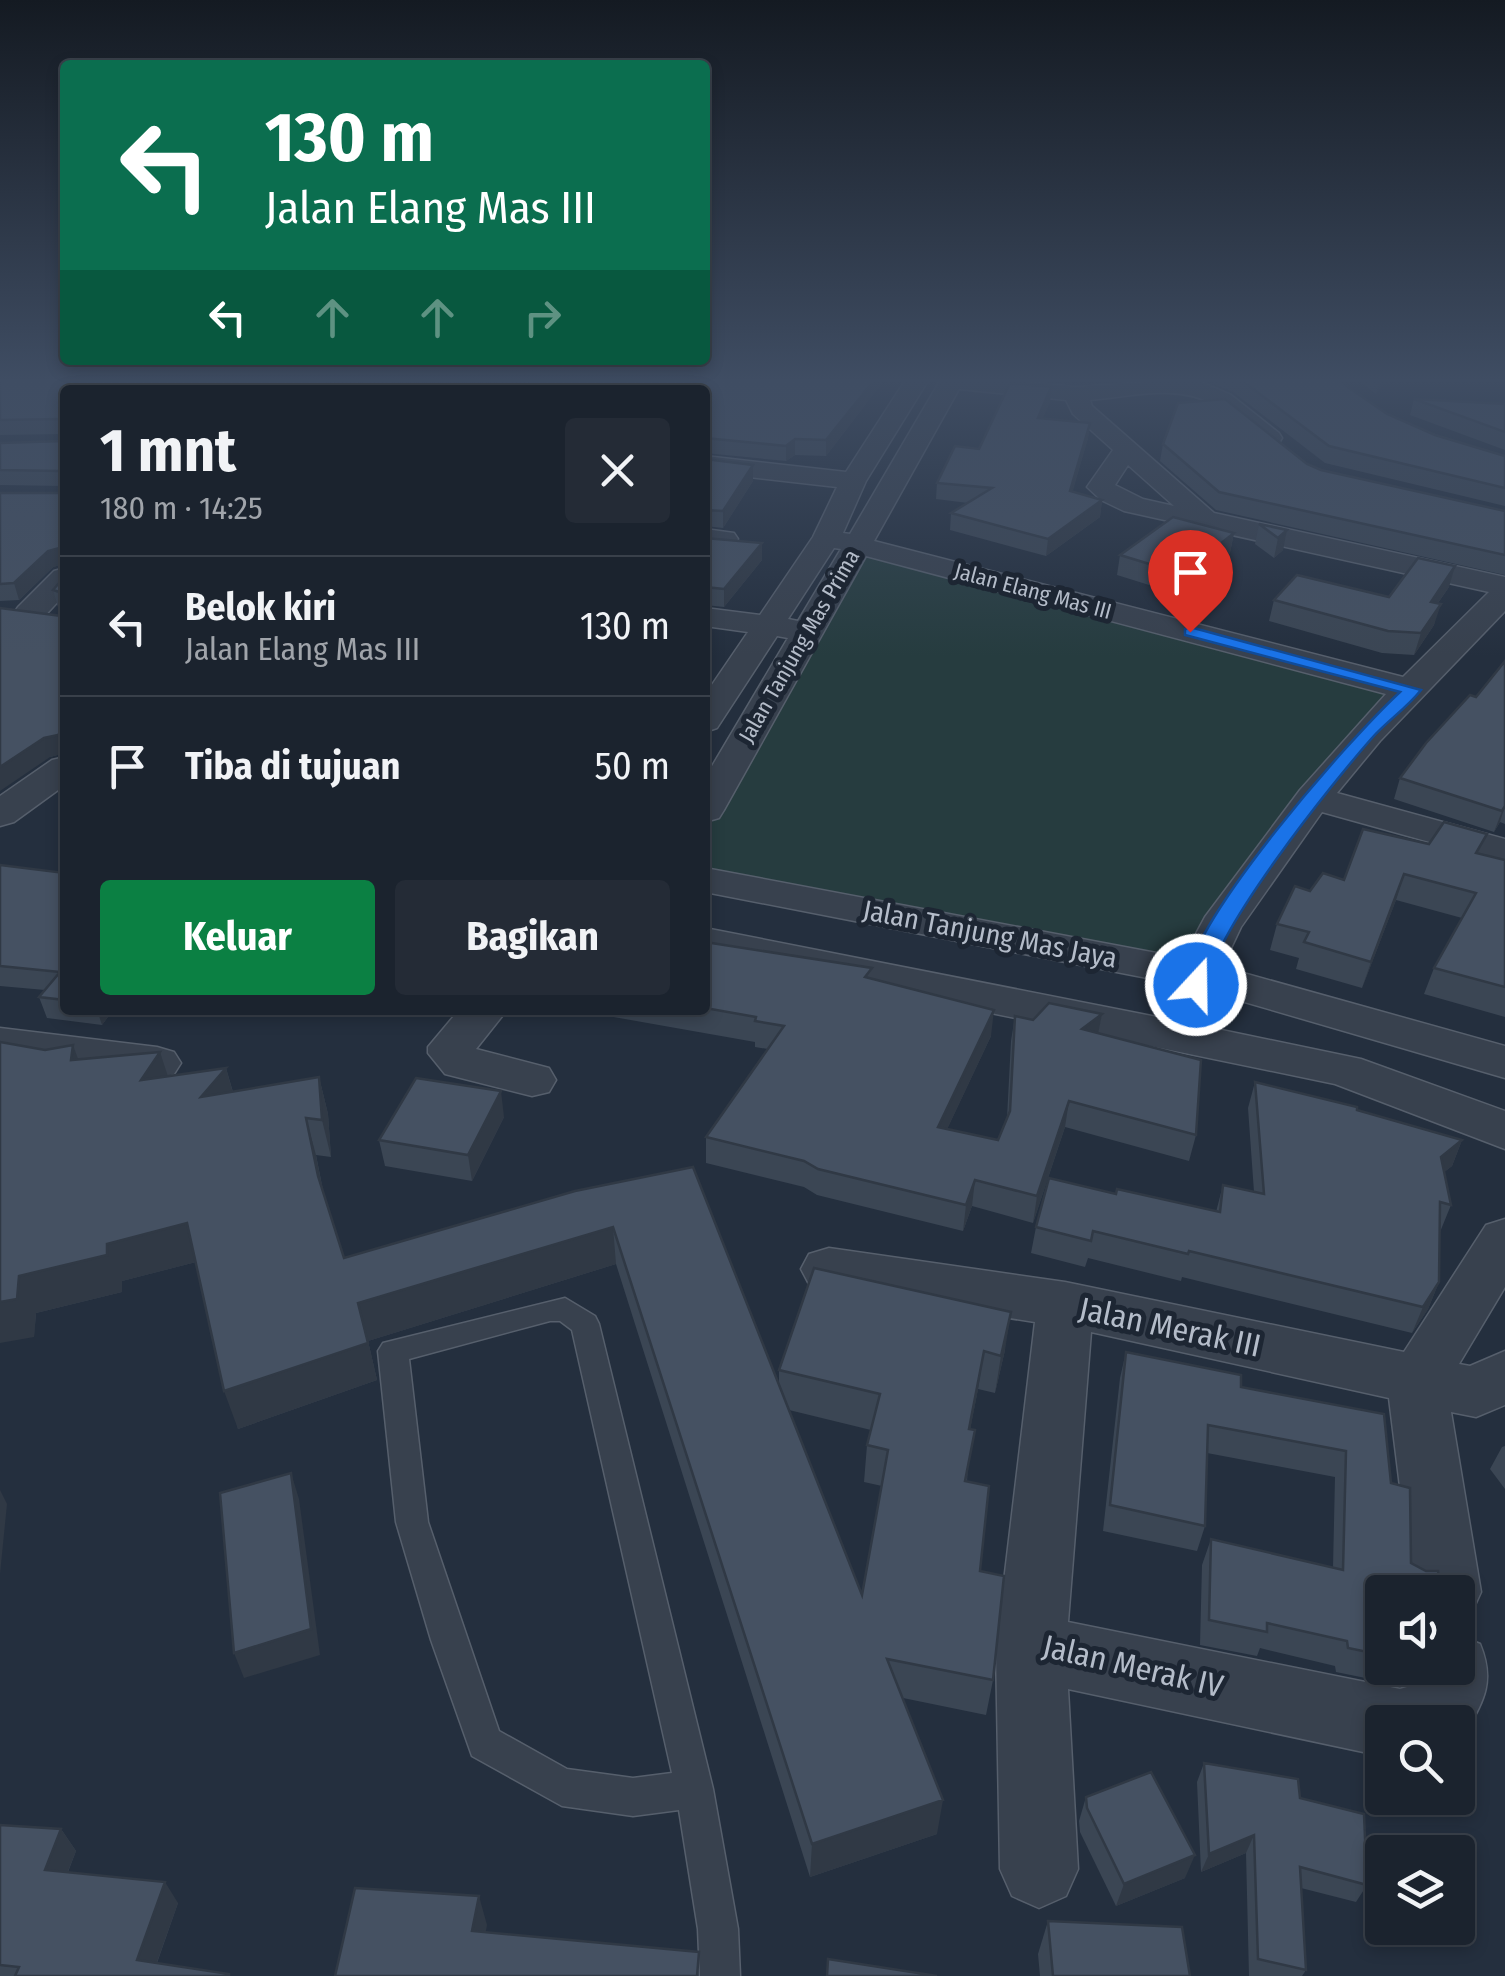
<!DOCTYPE html>
<html lang="id">
<meta charset="utf-8">
<style>
:root{--surface:#1b232e;--page:#242b36;--text:#f1f3f6;--muted:#a0a4aa;--line:#39404a;--accent:#0b8043}
body{margin:0;font-family:"Fira Sans Condensed",sans-serif;background:var(--page);color:var(--text);height:100vh;display:flex;flex-direction:column;font-size:38px;white-space:nowrap}
*{box-sizing:border-box;margin:0}
p{font-size:32px;color:var(--muted)}
.icon{flex:none;width:55px;height:55px;fill:none;stroke:currentColor;stroke-width:2;stroke-linecap:round;stroke-linejoin:round}
.map{position:relative;flex:1;overflow:hidden}
.details{position:absolute;left:60px;top:385px;width:650px;height:630px;display:flex;flex-direction:column;background:var(--surface);border-radius:10px;box-shadow:0 5px 15px #0003,0 0 0 2px var(--line)}
.details>*{flex:none}
.top-card{position:absolute;left:60px;top:60px;width:650px;height:305px;border-radius:10px;box-shadow:0 5px 15px #0003,0 0 0 2px var(--line);background:#0b6e4f;color:#fff;overflow:hidden}
.buttons{position:absolute;left:1365px;top:1575px;display:grid;gap:20px}
.buttons a{display:grid;place-items:center;width:110px;height:110px;border-radius:10px;background:var(--surface);box-shadow:0 5px 15px #0003,0 0 0 2px var(--line);font-size:50px}
.pin{position:absolute;display:grid;place-items:center;width:85px;height:85px;color:#fff;margin:-102px -42px;border-radius:50% 50% 50% 0;rotate:-45deg;box-shadow:0 0 10px #0007}
.pin .icon{rotate:45deg}
.me{position:absolute;width:110px;margin:-55px;rotate:21deg;stroke-linejoin:round;filter:drop-shadow(0 0 8px #0008)}
.turn{display:flex;align-items:center;gap:35px;height:210px;padding:0 40px;font-size:45px}
.turn .icon{width:130px;height:130px;stroke-width:2.5}
.turn b{display:block;font-size:70px;line-height:85px}
.lanes{display:flex;align-items:center;height:95px;padding:0 40px;background:#0003;justify-content:center;gap:50px;direction:ltr}
.lanes .off{opacity:.35}
.round{display:grid;place-items:center;flex:none;width:105px;height:105px;border-radius:10px;background:var(--page)}
.head{display:flex;align-items:center;justify-content:space-between;height:170px;padding:0 40px}
h1{font-size:60px;font-weight:700;line-height:75px}
.action{display:flex;gap:20px;margin-top:auto;padding:20px 40px}
.action a{flex:1;height:115px;border-radius:10px;background:var(--accent);color:#fff;font-size:40px;font-weight:700;line-height:115px;text-align:center}
.action a+a{background:var(--page);color:var(--text)}
ul{padding:0;list-style:none}
li{display:flex;align-items:center;gap:30px;height:140px;padding:0 40px;border-top:2px solid var(--line)}
li div{flex:1}
li b{display:block;font-size:38px}
li em{font-style:normal}
.map>svg:first-child{display:block}
.green{fill:#263c3f}
.lines{fill:none;stroke-linecap:round;stroke-linejoin:round}
.service-casing{stroke:#565f6c;stroke-width:3}
.minor-casing{stroke:#565f6c;stroke-width:3}
.service{fill:#38414e;fill-rule:evenodd}
.minor{fill:#38414e;fill-rule:evenodd}
.wall{fill:#3b4654;fill-rule:evenodd}
.shaded-wall{fill:#303945}
.building{fill:#455162;stroke:#303945;stroke-width:2.5}
.route{fill:#1a73e8;stroke:#114b97;stroke-width:2.5}
.labels{text-anchor:middle;dominant-baseline:central;stroke-width:10;stroke-linejoin:round;paint-order:stroke}
.far-street-label{font-size:22px;fill:#b4bcc9;stroke:#1d2633}
.street-label{font-size:28px;fill:#b4bcc9;stroke:#1d2633}
.near-street-label{font-size:32px;fill:#b4bcc9;stroke:#1d2633}
</style>
<div class="map">
<svg width="1505" height="1976" viewBox="0 0 1505 1976">
<rect width="100%" height="100%" fill="#242f3e"/>
<polygon class="green" points="863,551 1396,693 1305,797 1178,962 705,870 705,835"/>
<g class="lines">
<g class="service-casing">
<path id="service" d="M 565,1298 L 595,1316 L 599,1324 L 713,1789 L 738,1929 L 740,1976 L 700,1976 L 698,1929 L 679,1810 L 633,1816 L 562,1806 L 472,1756 L 431,1640 L 396,1522 L 378,1351 L 383,1343 ZM 550,1321 L 560,1321 L 572,1330 L 672,1773 L 633,1778 L 567,1769 L 499,1731 L 428,1522 L 409,1359 Z"/>
</g>
<g class="minor-casing">
<g id="minor">
<polygon points="334,379 356,379 357,390 333,390"/>
<polygon points="367,379 389,379 392,390 368,390"/>
<polygon points="504,379 530,379 519,390 493,390"/>
<path d="M 906,379 L 929,379 L 866,481 L 843,533 L 850,534 L 941,379 L 996,379 L 1076,387 L 1194,379 L 1231,395 L 1279,433 L 1282,438 L 1279,443 C 1253,450 1234,417 1214,405 C 1178,383 1130,397 1090,400 L 1092,406 L 1214,513 L 1505,577 L 1505,611 L 1380,741 L 1337,793 L 1505,839 L 1505,863 L 1322,812 L 1241,927 L 1222,967 L 1505,1046 L 1505,1078 L 1217,994 L 1212,1028 L 1361,1059 L 1505,1111 L 1505,1149 L 1335,1084 L 705,954 L 705,928 L 1167,1019 L 1173,983 L 705,892 L 705,868 L 1183,958 L 1205,917 L 1300,790 L 1386,694 L 866,556 L 724,810 L 719,818 L 705,822 L 705,778 L 788,638 L 777,636 L 717,728 L 705,732 L 705,695 L 748,632 L 705,626 L 705,608 L 760,615 L 813,537 L 837,487 L 705,472 L 705,456 L 846,472 ZM 959,389 L 1066,400 L 1073,414 L 1113,450 L 1087,487 L 1101,500 L 1124,511 L 1489,592 L 1403,677 L 874,541 ZM 1128,465 L 1174,506 L 1143,499 L 1115,485 ZM 834,548 L 841,549 L 798,621 L 788,619 Z"/>
<polygon points="705,529 734,533 738,539 734,545 705,547"/>
<polygon points="65,568 65,594 40,621 18,621 13,614 18,607 54,571"/>
<polygon points="65,757 65,785 14,822 0,826 0,796 52,760"/>
<polygon points="459,1010 507,1010 476,1049 549,1068 556,1080 549,1092 532,1096 445,1074 428,1053 428,1047"/>
<polygon points="0,1028 157,1047 174,1052 181,1063 174,1074 157,1079 0,1058"/>
<path d="M 1505,1219 L 1505,1287 L 1459,1364 L 1470,1366 L 1505,1351 L 1505,1405 L 1476,1417 L 1451,1412 L 1481,1592 L 1471,1614 L 1458,1619 L 1458,1592 L 1413,1592 L 1389,1398 L 1091,1332 L 1068,1622 L 1400,1689 L 1414,1685 L 1420,1668 L 1458,1668 L 1458,1635 L 1480,1644 C 1497,1685 1481,1704 1461,1741 L 1458,1743 L 1458,1722 L 1382,1722 L 1382,1756 L 1068,1689 L 1078,1869 L 1066,1896 L 1039,1908 L 1012,1896 L 1000,1869 L 996,1648 L 1035,1322 L 829,1290 L 809,1284 L 801,1269 L 809,1254 L 829,1248 L 1065,1282 L 1404,1352 L 1486,1225 Z"/>
</g>
</g>
<use href="#service" class="service"/>
<use href="#minor" class="minor"/>
</g>
<g class="wall">
<polygon points="0,379 65,390 65,753 50,757 62,609 58,607 53,590 64,577 64,564 53,567 19,600 0,601 0,493 60,493 64,489 64,486 0,485 0,443 63,441 64,434 0,435"/>
<polygon points="534,379 885,379 826,456 795,455 786,461 705,453 705,390"/>
<polygon points="1209,379 1340,379 1345,385 1387,414 1435,435 1505,456 1505,506 1325,463 1233,392 1214,384"/>
<polygon points="1357,379 1387,379 1376,394"/>
<polygon points="1051,387 1050,402 1042,419 1090,423 1088,438 1072,492 1102,500 1100,517 1046,556 950,530 951,513 968,503 936,499 937,483"/>
<polygon points="1414,399 1505,404 1505,450 1410,415"/>
<polygon points="1163,444 1307,464 1321,470 1505,511 1505,575 1216,510 1160,461"/>
<polygon points="705,459 753,481 723,528 705,526"/>
<polygon points="1259,524 1287,530 1283,550 1274,558 1255,544"/>
<polygon points="705,532 708,533 708,539 762,560 724,607 705,605"/>
<polygon points="1234,533 1230,553 1178,594 1117,575 1120,555"/>
<polygon points="1449,587 1438,603 1434,625 1414,655 1382,653 1269,621 1274,600 1389,597"/>
<polygon points="1505,661 1505,824 1500,822 1494,832 1394,799 1400,778 1476,697"/>
<polygon points="1429,844 1505,860 1505,1017 1424,994 1434,968 1462,918 1396,900 1362,988 1296,969 1299,958 1270,950 1277,924 1310,891 1344,880"/>
<polygon points="0,865 65,873 65,1010 113,1010 102,1025 47,1018 39,997 45,990 0,986"/>
<polygon points="705,942 871,979 991,1036 947,1129 998,1140 1007,1118 1011,1041 1015,1016 1033,1020 1102,1014 1098,1033 1196,1135 1189,1161 1065,1127 1033,1223 972,1206 963,1231 817,1195 804,1187 706,1163 706,1137 768,1049 755,1047 755,1042 574,1010 705,1010"/>
<path d="M 73,1045 L 78,1060 L 168,1076 L 226,1068 L 233,1092 L 319,1077 L 328,1114 L 331,1157 L 316,1155 L 324,1195 L 344,1258 L 575,1191 L 779,1383 L 779,1370 L 1005,1350 L 995,1393 L 978,1389 L 970,1429 L 967,1482 L 980,1571 L 993,1680 L 986,1715 L 903,1698 L 937,1834 L 810,1877 L 616,1264 L 368,1341 L 377,1380 L 238,1429 L 196,1262 L 122,1281 L 122,1292 L 36,1313 L 34,1337 L 45,1050 ZM 789,1410 L 871,1430 L 867,1445 L 864,1482 L 882,1486 L 862,1595 Z"/>
<polygon points="1255,1082 1462,1140 1452,1166 1444,1172 1451,1205 1440,1232 1439,1282 1428,1309 1412,1333 1182,1277 1181,1281 1088,1258 1085,1267 1031,1253 1036,1227 1116,1194 1216,1212 1223,1185 1254,1192 1248,1108"/>
<polygon points="504,1117 472,1181 385,1166 379,1140"/>
<polygon points="1126,1352 1241,1387 1384,1414 1382,1668 1419,1668 1411,1682 1400,1685 1336,1672 1335,1666 1260,1648 1257,1656 1200,1645 1202,1565 1211,1539 1333,1568 1335,1477 1207,1453 1205,1526 1197,1551 1103,1531 1120,1378"/>
<polygon points="1505,1446 1505,1489 1490,1469 1502,1447"/>
<polygon points="1204,1763 1300,1798 1367,1885 1356,1902 1301,1888 1306,1970 1302,1976 1249,1976 1246,1853 1201,1872 1197,1782"/>
<polygon points="1086,1797 1185,1878 1116,1906 1080,1832 1079,1821"/>
<polygon points="0,1825 61,1829 76,1851 68,1872 178,1903 157,1963 229,1974 230,1976 0,1976"/>
<polygon points="1048,1921 1190,1976 1040,1976 1038,1954"/>
</g>
<g class="shaded-wall">
<polygon points="875,379 885,379 826,456 826,440"/>
<polygon points="1380,379 1387,379 1376,394"/>
<polygon points="1051,387 1050,402 1036,434 1038,418"/>
<polygon points="1090,423 1088,438 1068,508 1070,491"/>
<polygon points="795,439 795,455 786,461 786,446"/>
<polygon points="753,465 753,481 723,528 723,511"/>
<polygon points="1102,500 1100,517 1046,556 1048,539"/>
<polygon points="1287,530 1283,550 1274,558 1278,538"/>
<polygon points="1234,533 1230,553 1178,594 1182,574"/>
<polygon points="762,543 762,560 724,607 724,589"/>
<polygon points="59,548 64,564 53,567 19,600 14,583 48,551"/>
<polygon points="1455,566 1449,587 1424,623 1431,602"/>
<polygon points="1441,604 1434,625 1414,655 1421,633"/>
<polygon points="65,728 65,753 50,757 0,791 0,767 44,738"/>
<polygon points="1505,806 1500,822 1494,832 1502,811"/>
<polygon points="1404,874 1396,900 1362,988 1371,962"/>
<polygon points="97,1010 113,1010 102,1025"/>
<polygon points="994,1010 991,1036 936,1153 938,1127"/>
<polygon points="1102,1014 1097,1039 1082,1029"/>
<polygon points="73,1045 86,1081 71,1060"/>
<polygon points="160,1052 172,1089 141,1080"/>
<polygon points="226,1068 236,1104 201,1097"/>
<polygon points="319,1077 328,1114 331,1157 322,1120"/>
<polygon points="501,1091 504,1117 472,1181 468,1155"/>
<polygon points="1069,1101 1065,1127 1033,1223 1037,1196"/>
<polygon points="306,1118 316,1155 327,1214 318,1176"/>
<polygon points="1462,1140 1452,1166 1431,1183 1441,1157"/>
<polygon points="975,1180 972,1206 963,1231 966,1205"/>
<polygon points="187,1223 200,1261 122,1281 122,1292 36,1313 34,1337 0,1343 0,1302 19,1276 107,1244"/>
<polygon points="613,1227 616,1264 368,1341 377,1380 238,1429 224,1391 358,1303"/>
<polygon points="1439,1282 1428,1309 1412,1333 1423,1307"/>
<polygon points="1011,1312 1005,1350 995,1393 1001,1356"/>
<polygon points="984,1351 978,1389 963,1466 969,1429"/>
<polygon points="291,1473 299,1499 320,1655 244,1678 234,1653"/>
<polygon points="0,1490 7,1504 0,1574"/>
<polygon points="1410,1668 1419,1668 1411,1682 1400,1685"/>
<polygon points="943,1800 937,1834 810,1877 812,1844"/>
<polygon points="61,1829 76,1851 60,1891 45,1870"/>
<polygon points="1254,1835 1246,1853 1201,1872 1209,1854"/>
<polygon points="1195,1855 1185,1878 1116,1906 1124,1884"/>
<polygon points="165,1882 178,1903 152,1976 137,1960"/>
<polygon points="479,1896 487,1925 481,1959 472,1931"/>
</g>
<g class="building">
<polygon points="0,379 327,379 327,390 65,390 65,728 58,735 44,738 0,767 0,608 62,616 63,593 53,590 64,577 64,551 59,548 48,551 14,583 0,584 0,493 60,493 64,489 61,471 0,470 0,443 63,441 65,423 61,419 0,420"/>
<polygon points="534,379 875,379 826,440 795,439 786,446 705,438 705,404 711,397 705,397 705,390 521,390"/>
<polygon points="1240,379 1340,379 1345,385 1387,414 1435,435 1505,456 1505,488 1329,446"/>
<polygon points="1010,383 1051,387 1038,418 1090,423 1070,491 1102,500 1048,539 951,513 992,488 937,483 955,446 979,449"/>
<polygon points="1225,399 1307,464 1321,470 1505,511 1505,555 1219,492 1163,444 1178,403"/>
<polygon points="1414,399 1505,404 1505,432"/>
<polygon points="705,459 753,465 723,511 705,510"/>
<polygon points="1173,517 1234,533 1182,574 1120,555"/>
<polygon points="1259,524 1287,530 1278,538"/>
<polygon points="705,538 762,543 724,589 705,587"/>
<polygon points="1418,558 1455,566 1431,602 1441,604 1421,633 1388,631 1274,600 1297,575 1389,597"/>
<polygon points="1505,661 1505,806 1502,811 1400,778 1426,743 1470,695 1476,697"/>
<polygon points="1444,822 1487,834 1476,853 1505,860 1505,987 1434,968 1476,893 1404,874 1371,962 1304,942 1309,932 1277,924 1295,886 1310,891 1323,873 1344,880 1363,829 1429,844"/>
<polygon points="0,865 65,873 65,1000 39,997 60,972 0,966"/>
<polygon points="705,942 872,968 865,977 994,1010 938,1127 998,1140 1010,1111 1015,1016 1033,1020 1049,1003 1102,1014 1082,1029 1201,1060 1196,1135 1069,1101 1037,1196 975,1180 966,1205 818,1169 804,1161 706,1137 784,1026 755,1021 756,1017 705,1008"/>
<polygon points="0,1042 45,1050 73,1045 71,1060 160,1052 141,1080 226,1068 201,1097 319,1077 322,1120 306,1118 318,1176 344,1258 575,1191 693,1167 862,1595 888,1450 867,1445 880,1394 779,1370 814,1268 1011,1312 1001,1356 984,1351 969,1429 975,1430 965,1481 989,1486 980,1571 1004,1576 993,1680 887,1659 943,1800 812,1844 613,1227 358,1303 368,1343 224,1391 187,1223 107,1244 107,1255 19,1276 17,1299 0,1302"/>
<polygon points="416,1078 501,1091 468,1155 379,1140"/>
<polygon points="1255,1082 1357,1107 1357,1110 1462,1140 1441,1157 1451,1205 1440,1202 1439,1282 1423,1307 1189,1251 1188,1254 1093,1231 1091,1241 1036,1227 1049,1178 1116,1194 1117,1189 1220,1212 1223,1185 1264,1194"/>
<polygon points="1126,1352 1241,1375 1241,1387 1384,1414 1391,1483 1410,1488 1411,1563 1426,1571 1438,1571 1440,1592 1382,1592 1382,1655 1348,1648 1347,1641 1267,1623 1267,1632 1209,1620 1211,1539 1343,1570 1346,1451 1208,1425 1205,1526 1110,1505"/>
<polygon points="291,1473 311,1629 234,1653 220,1493"/>
<polygon points="1204,1763 1298,1779 1300,1798 1364,1814 1367,1885 1300,1867 1306,1970 1258,1959 1254,1835 1209,1854"/>
<polygon points="1151,1772 1195,1855 1124,1884 1087,1808 1086,1797"/>
<polygon points="0,1825 61,1829 45,1870 165,1882 137,1960 229,1974 229,1976 15,1976 19,1967 0,1965"/>
<polygon points="355,1888 479,1896 472,1931 699,1952 697,1976 335,1976"/>
<polygon points="1048,1921 1182,1927 1190,1976 1053,1976"/>
<polygon points="828,1959 937,1976 827,1976"/>
</g>
<linearGradient id="sky" x2="0" y2="1"><stop stop-color="#141a22"/><stop offset="0.58" stop-color="#3f4d63"/><stop offset="1" stop-color="#3f4d63" stop-opacity="0"/></linearGradient>
<rect width="1505" height="656" fill="url(#sky)"/>
<path class="route" d="M 1190,627 L 1421,690 C 1407,708 1387,721 1372,738 C 1333,782 1212,933 1208,985 L 1196,992 L 1185,985 C 1191,919 1348,740 1400,692 L 1185,635 L 1185,629 Z"/>
<g class="labels">
<g class="far-street-label">
<text transform="translate(1033 591) rotate(15)">Jalan Elang Mas III</text>
<text transform="translate(799 646) rotate(-60)">Jalan Tanjung Mas Prima</text>
</g>
<g class="street-label">
<text transform="translate(990 934) rotate(11)">Jalan Tanjung Mas Jaya</text>
</g>
<g class="near-street-label">
<text transform="translate(1170 1327) rotate(12)">Jalan Merak III</text>
<text transform="translate(1133 1666) rotate(13)">Jalan Merak IV</text>
</g>
</g>
</svg>
<div class="buttons">
<a><svg class="icon" aria-label="sound" viewBox="0 0 24 24"><path d="M4 9h4l5-4v14l-5-4H4zM17 9q2 3 0 6"/></svg></a>
<a><svg class="icon" aria-label="search" viewBox="0 0 24 24"><circle cx="10" cy="10" r="6"/><path d="M15 15l6 6"/></svg></a>
<a><svg class="icon" aria-label="layers" viewBox="0 0 24 24"><path d="M12 4l9 5-9 5-9-5zM3 14l9 5 9-5"/></svg></a>
</div>
<div class="pin" style="left:1190px;top:632px;background:#d93025"><svg class="icon" aria-label="arrive" viewBox="0 0 24 24"><path d="M6 21V4h12l-3 4 3 4H6"/></svg></div>
<svg class="me" style="left:1196px;top:985px" viewBox="-20 -20 40 40"><circle r="17" fill="#1a73e8" stroke="#fff" stroke-width="3"/><path d="M0-11L8 9 0 5-8 9z" fill="#fff"/></svg>
<div class="top-card">
<div class="turn"><svg class="icon" aria-label="left" viewBox="0 0 24 24"><path d="M17 20v-9H6M10 6l-5 5 5 5"/></svg><div><b>130 m</b>Jalan Elang Mas III</div></div>
<div class="lanes"><svg class="icon" aria-label="left" viewBox="0 0 24 24"><path d="M17 20v-9H6M10 6l-5 5 5 5"/></svg><svg class="icon off" aria-label="ahead" viewBox="0 0 24 24"><path d="M12 20V5M6 11l6-6 6 6"/></svg><svg class="icon off" aria-label="ahead" viewBox="0 0 24 24"><path d="M12 20V5M6 11l6-6 6 6"/></svg><svg class="icon off" aria-label="right" viewBox="0 0 24 24"><path d="M7 20v-9h11M14 6l5 5-5 5"/></svg></div>
</div>
<section class="details">
<div class="head"><div><h1>1 mnt</h1><p>180 m · 14:25</p></div><a class="round"><svg class="icon" aria-label="close" viewBox="0 0 24 24"><path d="M6 6l12 12M18 6L6 18"/></svg></a></div>
<ul>
<li><svg class="icon" aria-label="left" viewBox="0 0 24 24"><path d="M17 20v-9H6M10 6l-5 5 5 5"/></svg><div><b>Belok kiri</b><p>Jalan Elang Mas III</p></div><em>130 m</em></li>
<li><svg class="icon" aria-label="arrive" viewBox="0 0 24 24"><path d="M6 21V4h12l-3 4 3 4H6"/></svg><div><b>Tiba di tujuan</b></div><em>50 m</em></li>
</ul>
<div class="action"><a>Keluar</a><a>Bagikan</a></div>
</section>
</div>
